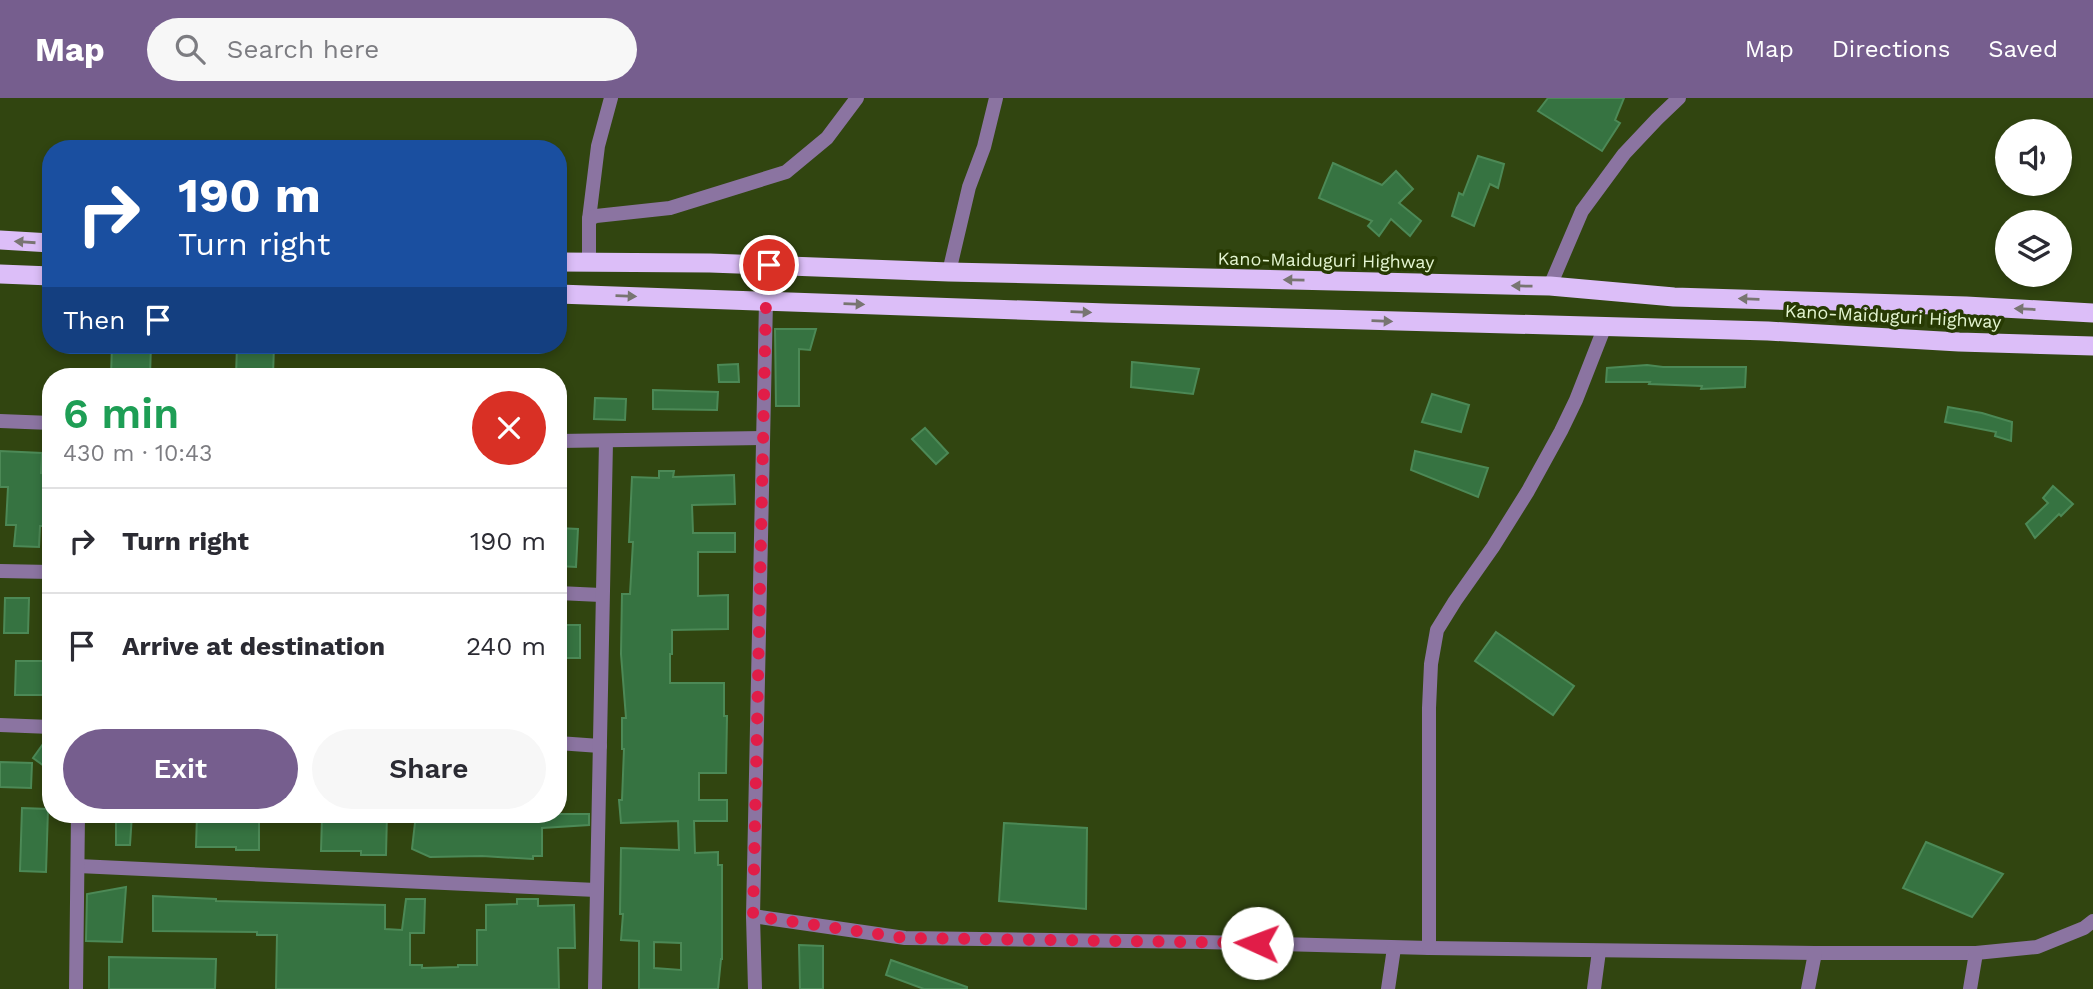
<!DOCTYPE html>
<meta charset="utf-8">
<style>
:root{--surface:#fff;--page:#f7f7f7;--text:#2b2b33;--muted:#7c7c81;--line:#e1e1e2;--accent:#765e8e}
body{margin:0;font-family:"Work Sans",sans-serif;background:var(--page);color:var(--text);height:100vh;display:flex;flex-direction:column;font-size:26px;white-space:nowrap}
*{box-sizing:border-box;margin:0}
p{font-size:23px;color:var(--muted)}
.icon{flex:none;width:38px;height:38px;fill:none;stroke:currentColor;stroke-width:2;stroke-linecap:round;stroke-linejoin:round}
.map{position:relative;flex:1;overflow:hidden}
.sheet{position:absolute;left:42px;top:270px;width:525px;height:455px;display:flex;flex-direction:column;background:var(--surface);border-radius:28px;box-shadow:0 4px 10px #0003}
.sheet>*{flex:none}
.banner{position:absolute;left:42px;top:42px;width:525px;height:214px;border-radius:28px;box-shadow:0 4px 10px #0003;background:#1a4fa0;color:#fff;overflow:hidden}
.controls{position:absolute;left:1995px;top:21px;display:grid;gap:14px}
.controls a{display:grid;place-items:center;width:77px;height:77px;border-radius:50%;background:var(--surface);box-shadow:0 4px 10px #0003;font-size:35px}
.pin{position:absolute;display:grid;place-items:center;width:60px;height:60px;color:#fff;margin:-30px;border:4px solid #fff;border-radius:50%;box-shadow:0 2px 7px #0007}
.me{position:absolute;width:77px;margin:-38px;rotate:272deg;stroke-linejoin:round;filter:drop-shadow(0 0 5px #0008)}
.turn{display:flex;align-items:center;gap:24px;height:147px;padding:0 21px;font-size:32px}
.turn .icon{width:91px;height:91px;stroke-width:2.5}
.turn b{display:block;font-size:49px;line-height:60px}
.then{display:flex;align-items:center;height:66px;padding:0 21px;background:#0003;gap:14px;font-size:26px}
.round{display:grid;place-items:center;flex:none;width:74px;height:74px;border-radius:37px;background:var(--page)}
.overview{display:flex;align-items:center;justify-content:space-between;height:119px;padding:0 21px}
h1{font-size:42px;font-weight:600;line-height:52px;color:#1e9e55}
.primary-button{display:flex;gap:14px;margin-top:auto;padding:14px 21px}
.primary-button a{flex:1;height:80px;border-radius:42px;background:var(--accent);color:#fff;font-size:28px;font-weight:600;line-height:80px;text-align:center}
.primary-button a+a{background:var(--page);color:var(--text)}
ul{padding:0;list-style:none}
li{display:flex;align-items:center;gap:21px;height:105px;padding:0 21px;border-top:2px solid var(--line)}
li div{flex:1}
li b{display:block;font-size:26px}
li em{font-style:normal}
header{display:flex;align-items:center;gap:42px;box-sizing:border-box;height:98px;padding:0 35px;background:var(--accent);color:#fff}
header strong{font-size:33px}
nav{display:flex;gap:38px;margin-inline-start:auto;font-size:24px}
.search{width:490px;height:63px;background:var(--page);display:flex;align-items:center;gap:18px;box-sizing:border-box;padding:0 24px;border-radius:38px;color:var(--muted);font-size:26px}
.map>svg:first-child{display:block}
.building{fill:#367341;stroke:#4c8956;stroke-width:2;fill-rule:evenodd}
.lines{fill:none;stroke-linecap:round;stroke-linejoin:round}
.minor{stroke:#8b74a1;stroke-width:14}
.trunk{stroke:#dcbef8;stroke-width:19}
.oneway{fill:#787571}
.route{stroke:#e11d48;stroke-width:12;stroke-dasharray:0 21.6}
.labels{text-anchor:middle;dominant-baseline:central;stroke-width:7;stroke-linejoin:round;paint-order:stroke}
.street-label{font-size:18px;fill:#e4f5d1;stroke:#273a03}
</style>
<header>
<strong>Map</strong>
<div class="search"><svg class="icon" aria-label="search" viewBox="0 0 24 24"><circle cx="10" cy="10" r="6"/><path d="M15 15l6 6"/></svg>Search here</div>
<nav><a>Map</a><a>Directions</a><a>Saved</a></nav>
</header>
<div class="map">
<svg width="2093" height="891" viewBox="0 0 2093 891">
<rect width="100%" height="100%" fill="#314510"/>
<g class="building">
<polygon points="1548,0 1624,0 1615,22 1620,25 1602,53 1538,13"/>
<polygon points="1478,58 1504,66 1498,90 1490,86 1474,128 1452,118 1459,95 1463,97"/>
<polygon points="1333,65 1382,87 1396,73 1413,91 1399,105 1421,123 1410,138 1391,121 1379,138 1368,128 1372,123 1319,100"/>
<polygon points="775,231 816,231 810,252 799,251 799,308 776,308"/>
<polygon points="112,247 151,247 150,278 111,278"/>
<polygon points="237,247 274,247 273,278 236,278"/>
<polygon points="1132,264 1199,271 1193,296 1131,289"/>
<polygon points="738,266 739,284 719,284 718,267"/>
<polygon points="1647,267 1663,269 1746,269 1745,289 1701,291 1702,288 1649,286 1650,284 1606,284 1607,270"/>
<polygon points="653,292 718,294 717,312 653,311"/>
<polygon points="1432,296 1469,307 1461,334 1422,324"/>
<polygon points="595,300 626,301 625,322 594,321"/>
<polygon points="1948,309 1982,315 2012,324 2011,343 1995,338 1996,334 1945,324"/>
<polygon points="925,330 948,355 936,366 912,341"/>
<polygon points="0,353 42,355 41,375 51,376 49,428 40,428 39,449 14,448 16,427 6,427 8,389 0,389"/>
<polygon points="1415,353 1488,370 1478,399 1411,372"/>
<path d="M 659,373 L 674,373 L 673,379 L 734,377 L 735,406 L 692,407 L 693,435 L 735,435 L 735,454 L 698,454 L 698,498 L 728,497 L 728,531 L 672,532 L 672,556 L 670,556 L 670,585 L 724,585 L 724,618 L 727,618 L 726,675 L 699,675 L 699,702 L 727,702 L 727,723 L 694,723 L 695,755 L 718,754 L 718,767 L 722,767 L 722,861 L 721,861 L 718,891 L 639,891 L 639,843 L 621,842 L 623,816 L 620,816 L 621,750 L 679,752 L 678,723 L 621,725 L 619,702 L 622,702 L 624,651 L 622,651 L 622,620 L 626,620 L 621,556 L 622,496 L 630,496 L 633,444 L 629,444 L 632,379 L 659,380 ZM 654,844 L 681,845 L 681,872 L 654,870 Z"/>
<polygon points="2053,388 2073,406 2061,418 2059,416 2035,440 2026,426 2048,405 2043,400"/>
<polygon points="558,430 578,431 576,469 558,468"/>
<polygon points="5,500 29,500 28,535 4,535"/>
<rect x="558" y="527" width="22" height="33"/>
<polygon points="1496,534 1574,588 1553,617 1475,563"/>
<polygon points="16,563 51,563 51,597 15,597"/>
<polygon points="48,639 51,639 51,673 33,660"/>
<polygon points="0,664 32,665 31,690 0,689"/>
<polygon points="22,710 48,711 46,774 20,773"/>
<polygon points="116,716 132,716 130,747 116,747"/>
<polygon points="197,716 259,717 259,752 236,752 236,749 196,749"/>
<polygon points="361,716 387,716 386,757 361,757 361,753 321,753 322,719 361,719"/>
<polygon points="416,716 430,716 430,720 497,719 497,716 589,716 589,727 542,730 542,758 533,758 533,761 482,758 430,759 412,751"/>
<polygon points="1004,725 1087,730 1086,811 999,803"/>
<polygon points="1926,744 2003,776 1972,819 1903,790"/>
<polygon points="126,789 122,844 86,843 87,796"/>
<polygon points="153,798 216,801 216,803 385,807 385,831 402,832 406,801 425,801 424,835 410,835 410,867 422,867 422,870 458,869 458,867 477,867 477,832 486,832 486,807 517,806 517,801 538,801 538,808 574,807 575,850 558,850 559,891 276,891 277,837 257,837 257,834 153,833"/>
<polygon points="799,847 823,848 823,891 800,891"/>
<polygon points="109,859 216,861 215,891 109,891"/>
<polygon points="891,862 967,889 967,891 924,891 886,877"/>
</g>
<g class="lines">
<g class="minor">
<polyline points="589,121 598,48 611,0"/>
<polyline points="589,165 589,121 596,118 670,110 786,74 827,40 857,0"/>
<polyline points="949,174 969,89 984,49 996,0"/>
<polyline points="1550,188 1582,113 1624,56 1657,21 1679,0"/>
<polyline points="0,323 51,325"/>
<polyline points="558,343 763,340"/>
<polyline points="0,473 51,474"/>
<polyline points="558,495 601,497"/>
<polyline points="0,627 51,629"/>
<polyline points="558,645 600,648"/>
<polyline points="78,768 596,792"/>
<polyline points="753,818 905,840 1202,844 1429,850 1815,855 1976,855 2037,849 2084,830 2093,823"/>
<polyline points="1429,850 1429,610 1431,566 1437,532 1455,503 1493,449 1528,393 1561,333 1576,302 1605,228"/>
<polyline points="76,891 78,716"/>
<polyline points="595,891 606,344"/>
<polyline points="755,891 753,818 766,203 769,167"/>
<polyline points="1388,891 1394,850"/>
<polyline points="1594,891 1599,853"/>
<polyline points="1808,891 1815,855"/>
<polyline points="1970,891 1976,855"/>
</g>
<g class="trunk">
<polyline points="0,142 51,145"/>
<polyline points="558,164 710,165 949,174 1550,188 1674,199 1966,208 2093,215"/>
<polyline points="0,176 51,178"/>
<polyline points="558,196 1106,215 1768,233 1959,244 2093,248"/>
</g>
</g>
<defs><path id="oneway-solid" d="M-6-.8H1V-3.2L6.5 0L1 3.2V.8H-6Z" transform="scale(1.75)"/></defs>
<g class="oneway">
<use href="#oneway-solid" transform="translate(25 144) rotate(-176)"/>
<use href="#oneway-solid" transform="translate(1294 182) rotate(-179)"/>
<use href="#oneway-solid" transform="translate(1522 188) rotate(-179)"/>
<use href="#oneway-solid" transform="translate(626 198) rotate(2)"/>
<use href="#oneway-solid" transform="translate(1749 201) rotate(-178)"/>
<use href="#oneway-solid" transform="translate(854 206) rotate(2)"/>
<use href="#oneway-solid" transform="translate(2025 211) rotate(-177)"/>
<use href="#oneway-solid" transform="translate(1081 214) rotate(2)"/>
<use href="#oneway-solid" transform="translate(1382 223) rotate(2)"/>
</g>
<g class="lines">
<polyline class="route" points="769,167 766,203 753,818 905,840 1257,845"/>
</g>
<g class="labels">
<g class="street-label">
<text transform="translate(1326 162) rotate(1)">Kano-Maiduguri Highway</text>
<text transform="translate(1893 218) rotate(3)">Kano-Maiduguri Highway</text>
</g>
</g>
</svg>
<div class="controls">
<a><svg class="icon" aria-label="sound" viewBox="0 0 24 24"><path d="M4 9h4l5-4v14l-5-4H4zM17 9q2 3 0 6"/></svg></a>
<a><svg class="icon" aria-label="layers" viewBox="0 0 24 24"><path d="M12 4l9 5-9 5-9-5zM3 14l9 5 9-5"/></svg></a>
</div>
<div class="pin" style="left:769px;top:167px;background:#d93025"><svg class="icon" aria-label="arrive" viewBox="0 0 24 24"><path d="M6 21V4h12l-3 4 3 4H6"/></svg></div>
<svg class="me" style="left:1257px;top:845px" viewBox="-20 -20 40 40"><circle r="19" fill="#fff"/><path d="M0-13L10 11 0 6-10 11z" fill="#e11d48"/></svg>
<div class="banner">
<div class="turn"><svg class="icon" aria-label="right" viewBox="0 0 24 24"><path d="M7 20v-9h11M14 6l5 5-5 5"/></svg><div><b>190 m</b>Turn right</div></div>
<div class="then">Then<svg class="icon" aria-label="arrive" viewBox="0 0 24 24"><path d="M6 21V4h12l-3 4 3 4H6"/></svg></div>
</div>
<section class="sheet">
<div class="overview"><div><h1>6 min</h1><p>430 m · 10:43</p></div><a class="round" style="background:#d93025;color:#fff"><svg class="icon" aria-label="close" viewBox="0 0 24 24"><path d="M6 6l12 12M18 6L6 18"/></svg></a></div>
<ul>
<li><svg class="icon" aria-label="right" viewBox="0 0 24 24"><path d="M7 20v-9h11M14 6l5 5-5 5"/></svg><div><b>Turn right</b></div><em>190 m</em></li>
<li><svg class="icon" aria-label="arrive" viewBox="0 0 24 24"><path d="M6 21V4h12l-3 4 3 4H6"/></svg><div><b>Arrive at destination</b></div><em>240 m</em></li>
</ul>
<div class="primary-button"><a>Exit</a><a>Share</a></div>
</section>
</div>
